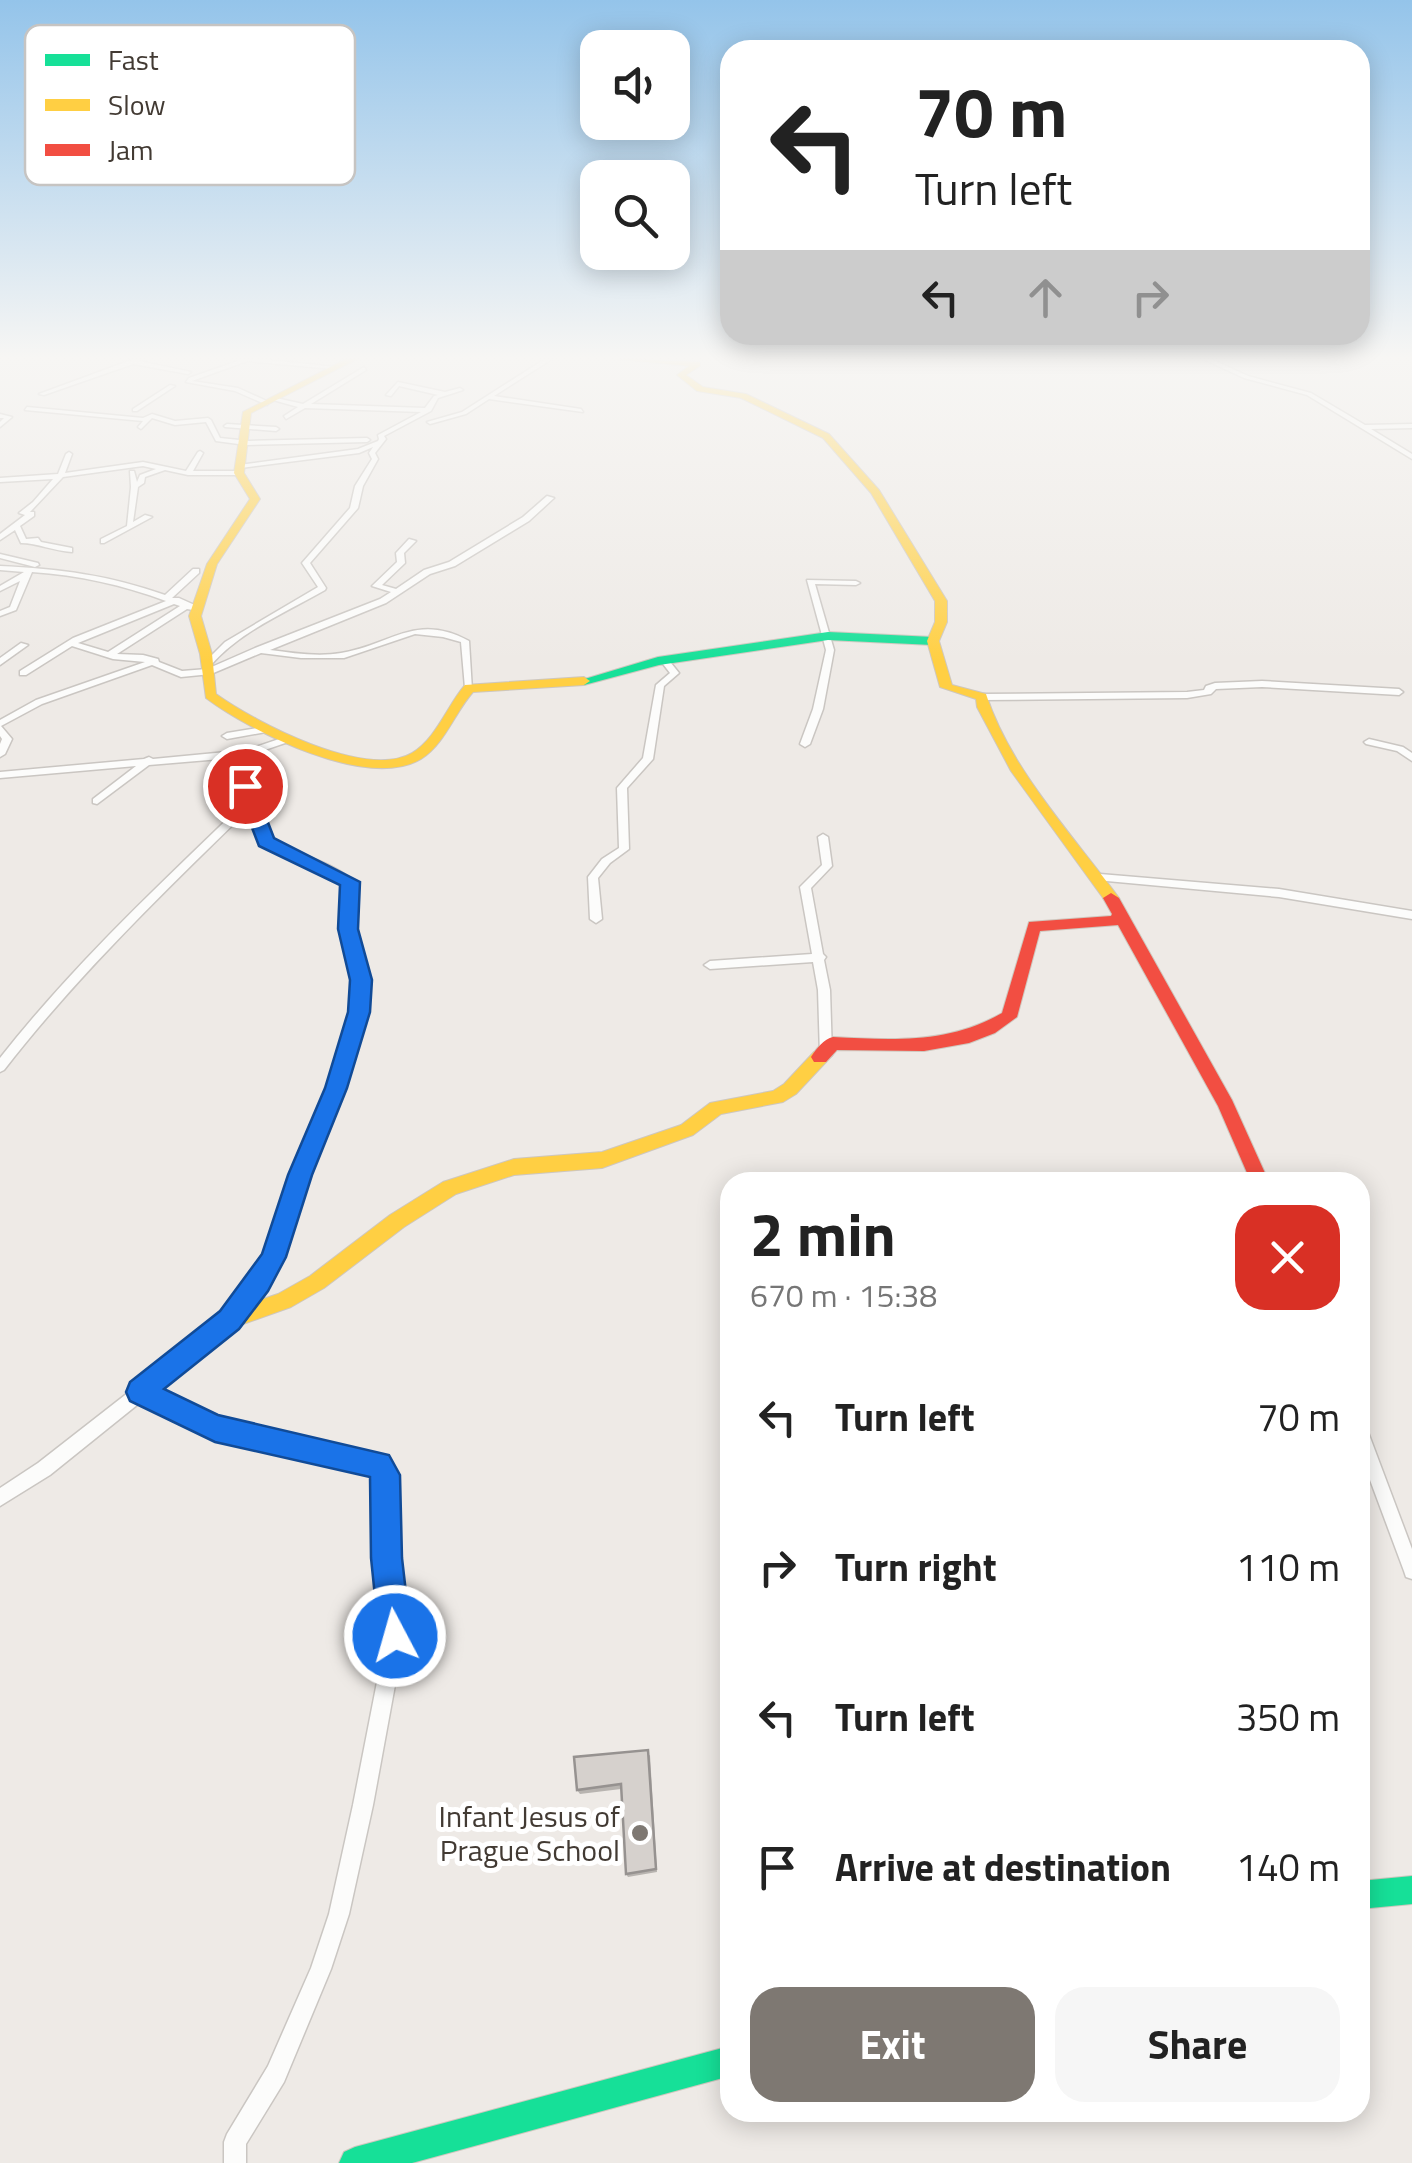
<!DOCTYPE html>
<meta charset="utf-8">
<style>
:root{--surface:#fff;--page:#f6f6f6;--text:#222;--muted:#767676;--accent:#7e7872}
body{margin:0;font-family:"Titillium Web",sans-serif;background:var(--page);color:var(--text);height:100vh;display:flex;flex-direction:column;font-size:38px;white-space:nowrap}
*{box-sizing:border-box;margin:0}
p{font-size:32px;color:var(--muted)}
.icon{flex:none;width:55px;height:55px;fill:none;stroke:currentColor;stroke-width:2;stroke-linecap:round;stroke-linejoin:round}
.map{position:relative;flex:1;overflow:hidden}
.drawer{position:absolute;left:720px;top:1172px;width:650px;height:950px;display:flex;flex-direction:column;background:var(--surface);border-radius:30px;box-shadow:0 5px 25px #0003}
.drawer>*{flex:none}
.guide{position:absolute;left:720px;top:40px;width:650px;height:305px;border-radius:30px;box-shadow:0 5px 25px #0003;background:#fff;color:var(--text);overflow:hidden}
.tools{position:absolute;left:580px;top:30px;display:grid;gap:20px}
.tools a{display:grid;place-items:center;width:110px;height:110px;border-radius:20px;background:var(--surface);box-shadow:0 5px 25px #0003;font-size:50px}
.pin{position:absolute;display:grid;place-items:center;width:85px;height:85px;color:#fff;margin:-42px;border:5px solid #fff;border-radius:50%;box-shadow:0 2px 10px #0007}
.me{position:absolute;width:110px;margin:-55px;rotate:354deg;stroke-linejoin:round;filter:drop-shadow(0 0 8px #0008)}
.turn{display:flex;align-items:center;gap:35px;height:210px;padding:0 30px;font-size:45px}
.turn .icon{width:130px;height:130px;stroke-width:2.5}
.turn b{display:block;font-size:70px;line-height:85px}
.lanes{display:flex;align-items:center;height:95px;padding:0 30px;background:#0003;justify-content:center;gap:50px;direction:ltr}
.lanes .off{opacity:.35}
.round{display:grid;place-items:center;flex:none;width:105px;height:105px;border-radius:30px;background:var(--page)}
.head{display:flex;align-items:center;justify-content:space-between;height:170px;padding:0 30px}
h1{font-size:60px;font-weight:700;line-height:75px}
.button{display:flex;gap:20px;margin-top:auto;padding:20px 30px}
.button a{flex:1;height:115px;border-radius:30px;background:var(--accent);color:#fff;font-size:40px;font-weight:700;line-height:115px;text-align:center}
.button a+a{background:var(--page);color:var(--text)}
ul{padding:0;list-style:none}
li{display:flex;align-items:center;gap:30px;height:150px;padding:0 30px}
li div{flex:1}
li b{display:block;font-size:38px}
li em{font-style:normal}
.map>svg:first-child{display:block}
.lines{fill:none;stroke-linecap:round;stroke-linejoin:round}
.street-casing{stroke:#cac6c2;stroke-width:3}
.fast-casing{stroke:#cec7be;stroke-width:2}
.slow-casing{stroke:#cec7be;stroke-width:2}
.jam-casing{stroke:#cec7be;stroke-width:2}
.street{fill:#fcfcfb;fill-rule:evenodd}
.fast{fill:#16e098;fill-rule:evenodd}
.slow{fill:#ffcf43;fill-rule:evenodd}
.jam{fill:#f24e42;fill-rule:evenodd}
.wall{fill:#b8b4b0}
.building{fill:#d6d1cd;stroke:#969290;stroke-width:2.5}
.route{fill:#1a73e8;stroke:#114b97;stroke-width:2.5}
.poi-dot{fill:#7e7872;stroke:#fff;stroke-width:4}
.labels{text-anchor:middle;dominant-baseline:central;stroke-width:10;stroke-linejoin:round;paint-order:stroke}
.near-poi-label{font-size:30px;fill:#423a33;stroke:#fff;text-anchor:end}
.key{fill:#fff;stroke:#c6c4c2;stroke-width:2.5}
.key-label{font-size:28px;fill:#423a33}
</style>
<div class="map">
<svg width="1412" height="2163" viewBox="0 0 1412 2163">
<rect width="100%" height="100%" fill="#eeeae6"/>
<g class="lines">
<g class="street-casing">
<g id="street">
<polygon points="134,359 143,359 139,361 191,372 188,374 133,364 44,395 39,394"/>
<polygon points="236,359 260,359 336,367 333,369 247,361 192,381 238,388 269,402 267,405 235,391 186,382 189,378 238,361"/>
<polygon points="545,359 552,359 494,396 581,409 583,412 489,399 466,414 430,424 427,422 462,412"/>
<polygon points="1203,359 1211,359 1248,376 1311,393 1365,425 1412,424 1412,428 1371,429 1412,454 1412,459 1307,395 1244,378"/>
<path d="M 364,367 L 366,370 L 311,404 L 425,408 L 434,396 L 438,395 L 399,386 L 391,396 L 386,395 L 398,382 L 445,392 L 460,388 L 463,390 L 438,398 L 431,411 L 384,436 L 386,439 L 375,453 L 378,459 L 363,486 L 358,508 L 310,563 L 326,588 L 325,590 C 287,612 240,631 211,665 L 205,665 L 204,663 L 225,642 L 318,587 L 302,563 L 350,508 L 355,486 L 372,459 L 369,453 L 373,447 L 359,453 L 241,468 L 238,466 L 239,465 L 358,449 L 378,441 L 379,439 L 378,435 L 421,412 L 305,408 L 286,419 L 284,416 L 298,407 L 273,400 L 276,398 L 303,404 Z"/>
<polygon points="170,385 175,386 137,411 133,411 133,409"/>
<polygon points="27,407 143,418 152,414 175,421 208,418 211,420 220,438 249,441 367,438 370,440 367,442 246,445 216,441 206,422 175,425 152,418 141,429 138,427 143,421 25,410"/>
<polygon points="0,414 12,417 0,427 0,422 4,418 0,418"/>
<polygon points="227,424 276,427 279,429 276,431 225,427 224,426"/>
<path d="M 200,451 L 203,453 L 193,471 L 239,471 L 242,473 L 239,475 L 188,475 L 165,470 L 145,477 L 144,483 L 138,487 L 133,522 L 145,515 L 152,517 L 104,543 L 101,543 L 101,539 L 127,526 L 131,487 L 130,471 L 134,471 L 137,482 L 140,475 L 156,469 L 143,466 L 63,477 L 30,512 L 34,512 L 34,516 L 20,526 L 26,539 L 38,538 L 41,542 L 72,548 L 72,552 C 54,551 37,543 21,543 L 15,530 L 0,540 L 0,534 L 25,515 L 19,513 L 33,502 L 53,479 L 0,482 L 0,478 L 58,474 L 66,454 L 69,452 L 72,454 L 65,473 L 143,462 L 186,471 L 198,452 Z"/>
<path d="M 547,496 L 554,498 L 529,521 L 455,566 L 430,574 L 386,603 L 270,650 C 293,653 318,657 341,653 C 391,645 416,612 469,641 L 472,690 L 465,688 L 461,642 L 443,637 L 415,634 L 344,658 L 301,658 L 261,653 L 211,674 L 181,677 L 152,665 L 42,704 L 1,726 L 12,739 L 5,754 L 0,757 L 0,744 L 2,739 L 0,736 L 0,720 L 36,700 L 145,662 L 113,659 L 72,646 L 26,675 L 20,675 L 20,671 L 73,638 L 166,601 C 123,585 78,575 32,572 L 16,610 L 0,616 L 0,611 L 10,607 L 20,581 L 0,591 L 0,586 L 24,572 L 0,570 L 0,566 C 60,569 109,575 165,595 L 193,569 L 199,569 L 199,573 L 172,598 L 179,598 L 199,607 L 199,611 L 187,609 L 117,654 L 143,655 L 158,659 L 159,662 L 182,671 L 207,669 L 255,648 L 380,599 L 391,592 L 372,586 L 397,562 L 396,553 L 409,539 L 416,541 L 404,553 L 405,563 L 382,585 L 396,589 L 424,570 L 449,562 L 523,517 ZM 174,604 L 180,606 L 108,652 L 78,643 Z"/>
<polygon points="0,554 38,563 39,565 35,567 0,558"/>
<polygon points="807,580 856,581 860,583 856,585 815,584 834,650 823,709 810,744 805,747 800,744 813,709 826,650"/>
<polygon points="21,643 28,645 0,665 0,658"/>
<polygon points="664,657 667,658 679,673 664,686 653,759 627,788 629,849 610,863 598,878 602,919 596,923 590,919 588,877 602,859 619,848 617,788 643,758 656,685 670,673 660,660"/>
<polygon points="1262,681 1399,689 1403,692 1399,695 1262,687 1216,689 1211,694 1187,698 982,700 978,697 982,694 1187,692 1204,690 1206,686 1215,683"/>
<polygon points="263,727 268,730 266,732 227,739 222,736 227,733"/>
<path d="M 288,736 L 293,739 L 291,741 L 253,754 C 252,763 249,770 249,778 C 249,786 251,794 253,802 C 266,858 319,850 355,882 L 354,929 L 367,980 L 365,1012 L 342,1087 L 307,1175 L 280,1257 L 264,1288 L 248,1311 L 221,1338 L 154,1391 L 216,1421 L 368,1452 L 385,1459 L 393,1475 L 394,1557 L 404,1636 L 373,1805 L 349,1914 L 331,1969 L 284,2082 L 246,2144 L 246,2163 L 224,2163 L 224,2142 L 227,2134 L 268,2066 L 311,1968 L 329,1914 L 353,1805 L 386,1636 L 378,1557 L 377,1477 L 373,1471 L 367,1468 L 215,1436 L 142,1401 L 50,1475 L 0,1506 L 0,1488 L 38,1463 L 211,1328 L 238,1301 L 254,1278 L 266,1255 L 293,1175 L 330,1087 L 353,1012 L 355,980 L 342,929 L 345,883 C 303,856 269,862 246,812 C 161,895 77,976 4,1070 L 0,1072 L 0,1058 C 73,965 159,885 244,803 L 239,778 L 244,757 L 149,765 L 97,804 L 93,803 L 93,799 L 136,766 L 0,778 L 0,772 L 144,759 L 149,757 L 153,759 L 247,750 Z"/>
<polygon points="1369,739 1403,747 1412,753 1412,761 1397,751 1366,744 1364,742"/>
<polygon points="823,834 828,837 832,866 811,888 823,954 826,957 824,960 830,990 832,1055 826,1060 820,1055 818,990 813,962 710,969 704,965 710,961 812,954 800,887 822,865 818,837"/>
<polygon points="1100,874 1279,889 1412,911 1412,919 1279,897 1096,880 1095,878"/>
<polygon points="1360,1424 1366,1427 1368,1432 1412,1549 1412,1579 1406,1577 1404,1571 1360,1453"/>
</g>
</g>
<g class="fast-casing">
<g id="fast">
<polygon points="828,632 933,637 939,641 933,645 828,640 659,665 584,685 578,681 658,657"/>
<polygon points="1412,1876 1412,1904 1360,1909 1360,1881"/>
<polygon points="730,2046 730,2076 412,2163 339,2163 344,2152 355,2147"/>
</g>
</g>
<g class="slow-casing">
<g id="slow">
<path d="M 346,359 L 357,359 L 251,413 L 244,473 L 260,499 L 217,564 L 201,616 L 212,654 L 216,694 C 255,722 365,780 412,753 C 436,739 447,706 465,685 L 584,677 L 590,681 L 584,685 L 473,692 C 455,712 445,744 421,759 C 367,791 250,731 206,698 L 200,654 L 189,616 L 207,564 L 250,499 L 234,473 L 243,412 Z"/>
<path d="M 618,359 L 700,362 L 700,366 L 686,375 L 703,387 L 746,394 L 829,434 L 879,490 L 947,601 L 947,622 L 939,641 L 952,685 L 986,694 C 1010,768 1070,832 1116,894 L 1119,898 L 1116,902 L 1106,902 L 1011,771 L 977,707 L 976,699 L 940,687 L 927,641 L 935,622 L 935,601 L 871,493 L 823,438 L 741,398 L 697,391 L 677,375 L 689,366 Z"/>
<polygon points="820,1050 826,1052 829,1057 826,1062 796,1094 783,1102 721,1114 693,1135 602,1168 514,1175 456,1194 404,1227 324,1288 291,1307 229,1329 222,1327 219,1320 222,1313 278,1294 310,1276 390,1215 443,1182 514,1159 602,1152 681,1125 710,1103 773,1091 784,1084 814,1052"/>
</g>
</g>
<g class="jam-casing">
<path id="jam" d="M 1111,893 L 1119,898 L 1232,1100 L 1269,1182 L 1251,1182 L 1218,1106 L 1118,925 L 1040,931 L 1017,1017 L 995,1033 L 969,1043 L 924,1051 L 837,1050 L 826,1062 L 814,1062 L 811,1057 C 816,1049 824,1039 833,1037 C 892,1040 949,1044 1002,1013 L 1029,922 L 1111,916 L 1112,914 L 1103,898 Z"/>
</g>
<use href="#street" class="street"/>
<use href="#fast" class="fast"/>
<use href="#slow" class="slow"/>
<use href="#jam" class="jam"/>
</g>
<polygon class="wall" points="650,1755 657,1872 628,1877 626,1874 621,1789 580,1794 577,1790"/>
<polygon class="building" points="648,1750 656,1869 626,1874 621,1784 577,1790 574,1757"/>
<linearGradient id="sky" x2="0" y2="1"><stop stop-color="#94c4ea"/><stop offset="0.54" stop-color="#f7f6f4"/><stop offset="1" stop-color="#f7f6f4" stop-opacity="0"/></linearGradient>
<rect width="1412" height="662" fill="url(#sky)"/>
<polygon class="route" points="245,780 254,786 274,838 360,882 358,929 372,980 370,1012 347,1088 312,1175 286,1257 268,1291 239,1329 164,1389 218,1415 389,1455 400,1475 402,1558 411,1636 407,1647 395,1651 384,1647 379,1636 371,1558 370,1477 215,1442 130,1401 126,1392 130,1382 220,1311 262,1254 288,1175 325,1088 348,1012 350,980 338,929 340,885 259,846 236,786"/>
<circle class="poi-dot" cx="640" cy="1833" r="10"/>
<g class="labels">
<g class="near-poi-label">
<text x="620" y="1816">Infant Jesus of<tspan x="620" dy="34">Prague School</tspan></text>
</g>
</g>
<rect x="25" y="25" width="330" height="160" rx="15" class="key"/>
<rect x="45" y="54" width="45" height="12" fill="#16e098"/>
<rect x="45" y="99" width="45" height="12" fill="#ffcf43"/>
<rect x="45" y="144" width="45" height="12" fill="#f24e42"/>
<g class="key-label">
<text x="108" y="70">Fast</text>
<text x="108" y="115">Slow</text>
<text x="108" y="160">Jam</text>
</g>
</svg>
<div class="tools">
<a><svg class="icon" aria-label="sound" viewBox="0 0 24 24"><path d="M4 9h4l5-4v14l-5-4H4zM17 9q2 3 0 6"/></svg></a>
<a><svg class="icon" aria-label="search" viewBox="0 0 24 24"><circle cx="10" cy="10" r="6"/><path d="M15 15l6 6"/></svg></a>
</div>
<div class="pin" style="left:245px;top:786px;background:#d93025"><svg class="icon" aria-label="arrive" viewBox="0 0 24 24"><path d="M6 21V4h12l-3 4 3 4H6"/></svg></div>
<svg class="me" style="left:395px;top:1636px" viewBox="-20 -20 40 40"><circle r="17" fill="#1a73e8" stroke="#fff" stroke-width="3"/><path d="M0-11L8 9 0 5-8 9z" fill="#fff"/></svg>
<div class="guide">
<div class="turn"><svg class="icon" aria-label="left" viewBox="0 0 24 24"><path d="M17 20v-9H6M10 6l-5 5 5 5"/></svg><div><b>70 m</b>Turn left</div></div>
<div class="lanes"><svg class="icon" aria-label="left" viewBox="0 0 24 24"><path d="M17 20v-9H6M10 6l-5 5 5 5"/></svg><svg class="icon off" aria-label="ahead" viewBox="0 0 24 24"><path d="M12 20V5M6 11l6-6 6 6"/></svg><svg class="icon off" aria-label="right" viewBox="0 0 24 24"><path d="M7 20v-9h11M14 6l5 5-5 5"/></svg></div>
</div>
<section class="drawer">
<div class="head"><div><h1>2 min</h1><p>670 m · 15:38</p></div><a class="round" style="background:#d93025;color:#fff"><svg class="icon" aria-label="close" viewBox="0 0 24 24"><path d="M6 6l12 12M18 6L6 18"/></svg></a></div>
<ul>
<li><svg class="icon" aria-label="left" viewBox="0 0 24 24"><path d="M17 20v-9H6M10 6l-5 5 5 5"/></svg><div><b>Turn left</b></div><em>70 m</em></li>
<li><svg class="icon" aria-label="right" viewBox="0 0 24 24"><path d="M7 20v-9h11M14 6l5 5-5 5"/></svg><div><b>Turn right</b></div><em>110 m</em></li>
<li><svg class="icon" aria-label="left" viewBox="0 0 24 24"><path d="M17 20v-9H6M10 6l-5 5 5 5"/></svg><div><b>Turn left</b></div><em>350 m</em></li>
<li><svg class="icon" aria-label="arrive" viewBox="0 0 24 24"><path d="M6 21V4h12l-3 4 3 4H6"/></svg><div><b>Arrive at destination</b></div><em>140 m</em></li>
</ul>
<div class="button"><a>Exit</a><a>Share</a></div>
</section>
</div>
